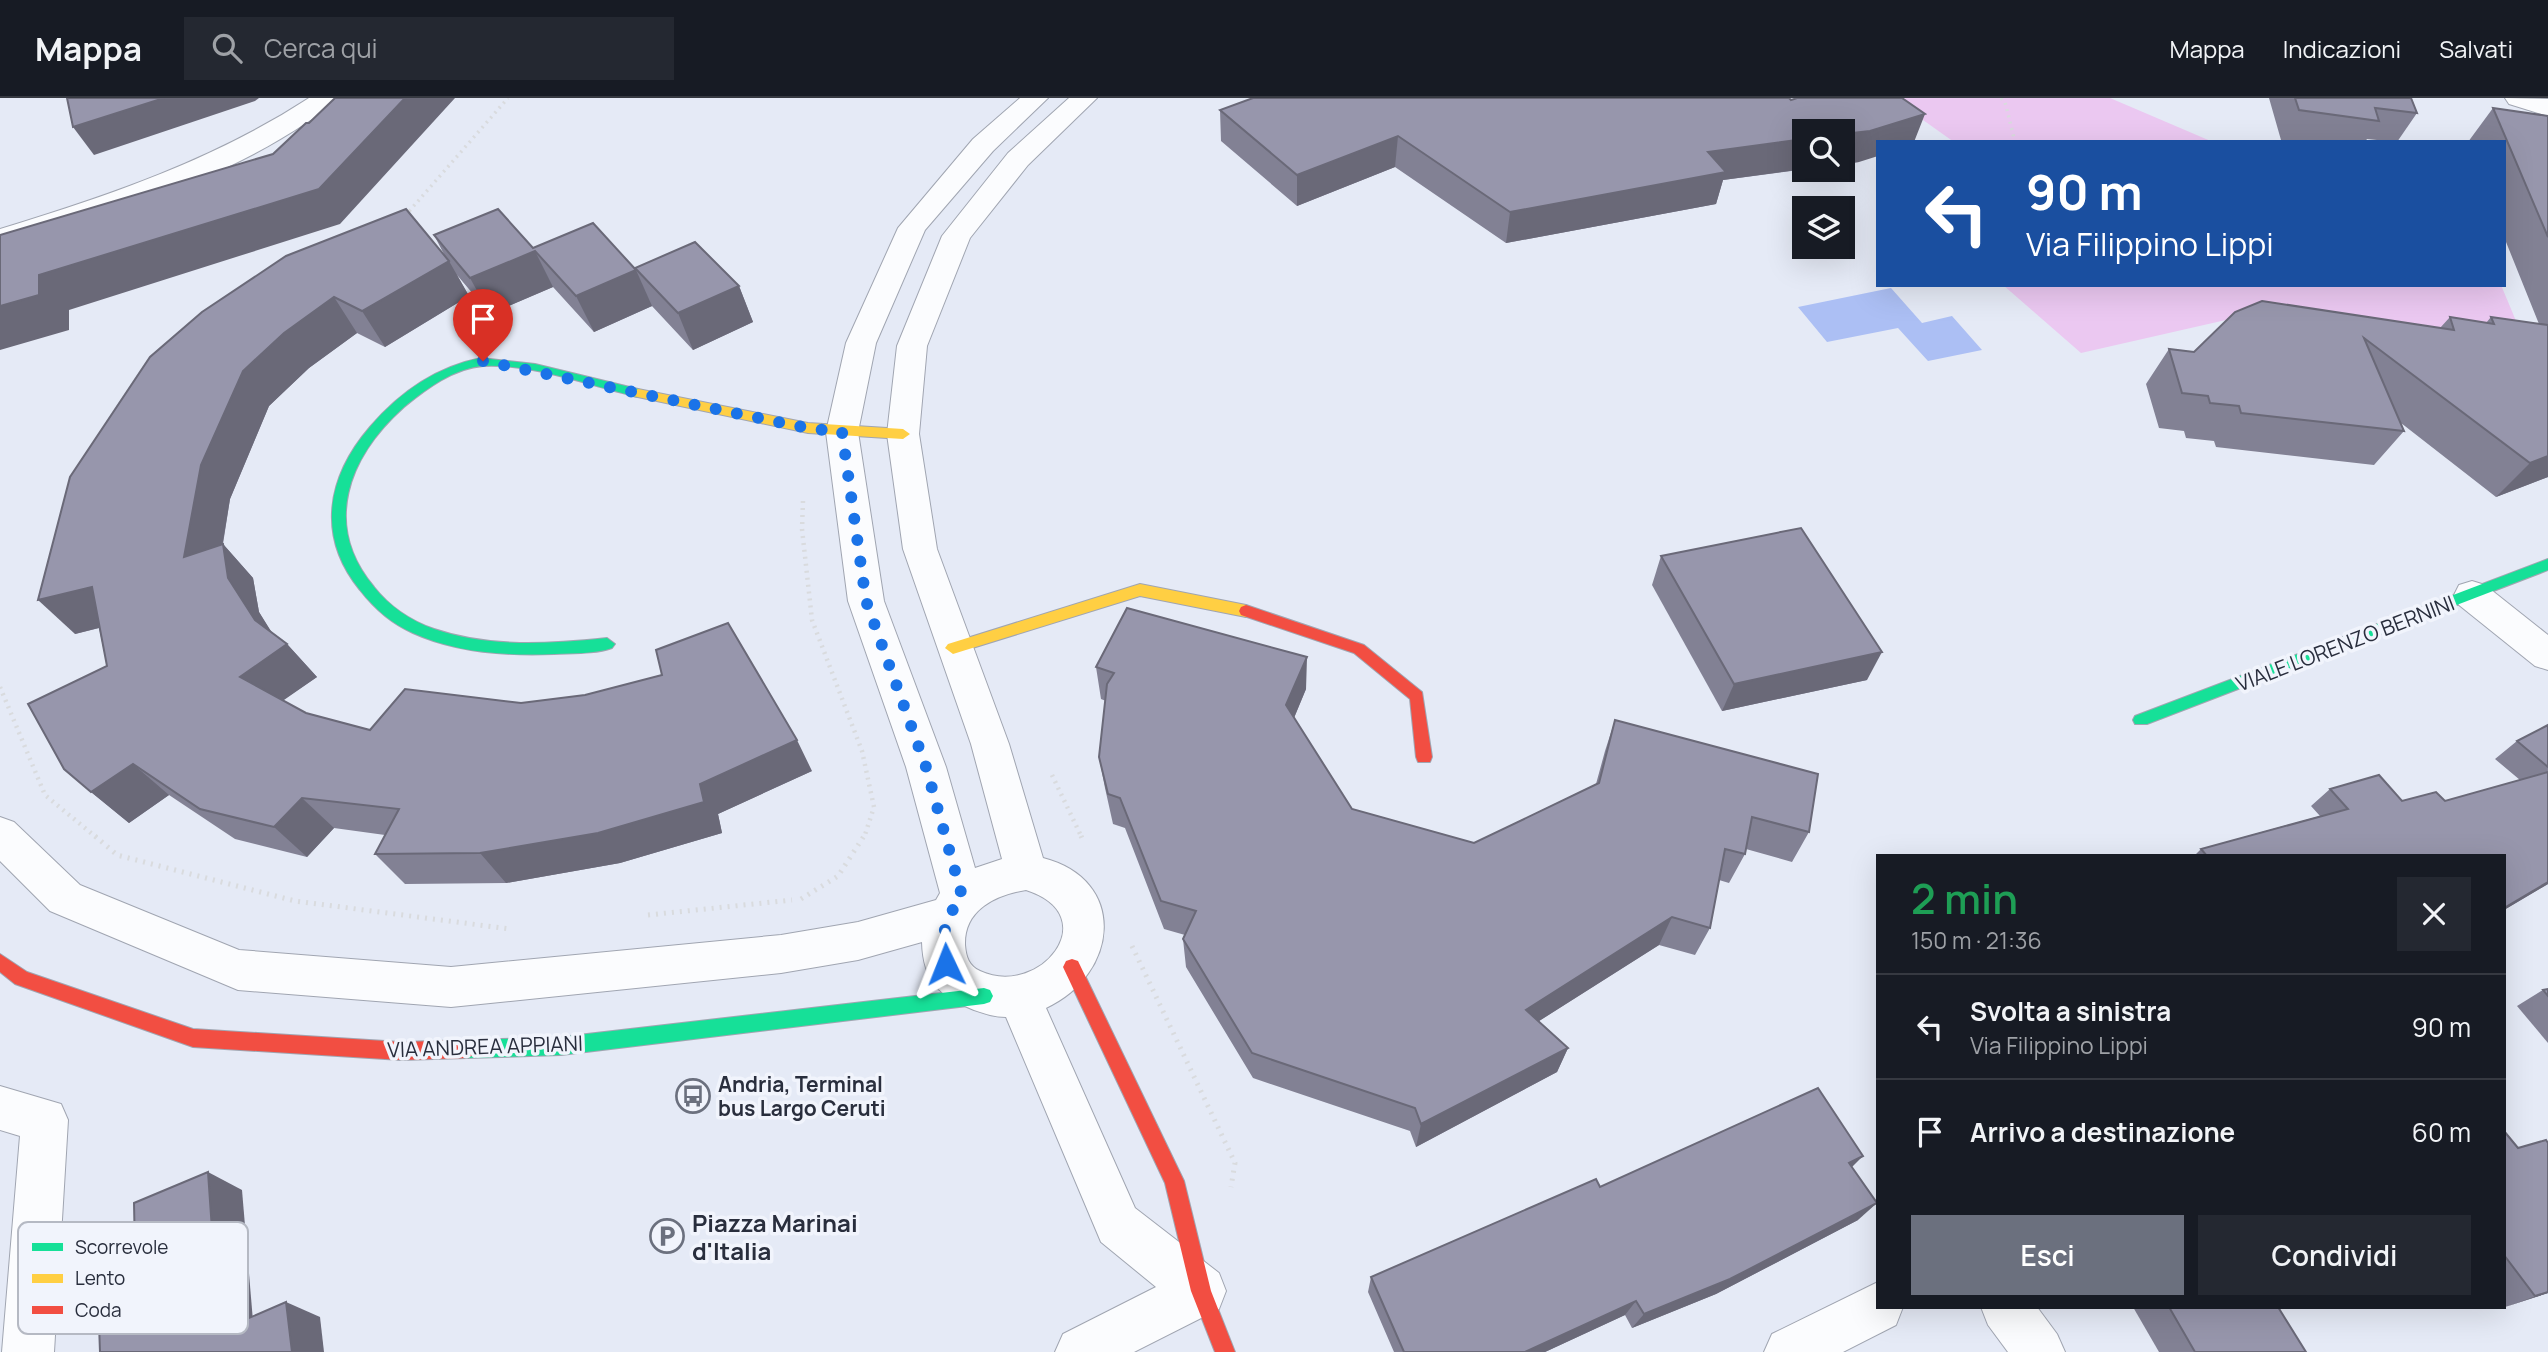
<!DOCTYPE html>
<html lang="it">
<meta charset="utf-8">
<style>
:root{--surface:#171b24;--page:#242831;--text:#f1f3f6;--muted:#9ea1a6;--line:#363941;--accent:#6b707e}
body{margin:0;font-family:Manrope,sans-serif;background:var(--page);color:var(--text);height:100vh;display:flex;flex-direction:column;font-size:26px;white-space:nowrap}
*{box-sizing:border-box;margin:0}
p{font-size:23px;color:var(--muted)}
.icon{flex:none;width:38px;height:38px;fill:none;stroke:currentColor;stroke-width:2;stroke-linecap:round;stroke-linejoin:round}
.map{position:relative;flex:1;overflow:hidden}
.side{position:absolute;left:1876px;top:756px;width:630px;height:455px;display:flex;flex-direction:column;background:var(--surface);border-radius:0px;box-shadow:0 7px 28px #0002}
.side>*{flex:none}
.guide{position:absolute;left:1876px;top:42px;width:630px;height:147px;border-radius:0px;box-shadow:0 7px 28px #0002;background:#1a4fa0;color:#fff;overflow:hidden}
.buttons{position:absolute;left:1792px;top:21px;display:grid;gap:14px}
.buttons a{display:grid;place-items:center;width:63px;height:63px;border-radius:0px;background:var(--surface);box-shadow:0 7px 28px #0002;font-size:35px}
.pin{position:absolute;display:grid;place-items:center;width:60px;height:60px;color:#fff;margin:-72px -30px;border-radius:50% 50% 50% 0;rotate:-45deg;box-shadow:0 0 7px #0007}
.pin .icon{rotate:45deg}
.me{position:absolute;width:77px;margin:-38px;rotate:358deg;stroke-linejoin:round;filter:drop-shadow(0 0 5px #0008)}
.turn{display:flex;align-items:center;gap:24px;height:147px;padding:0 35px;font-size:32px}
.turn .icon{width:91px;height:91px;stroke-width:2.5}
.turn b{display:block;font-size:49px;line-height:60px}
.round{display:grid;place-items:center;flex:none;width:74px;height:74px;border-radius:0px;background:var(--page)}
.head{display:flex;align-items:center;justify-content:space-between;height:119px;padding:0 35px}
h1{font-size:42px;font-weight:600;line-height:52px;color:#1e9e55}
.cta{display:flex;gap:14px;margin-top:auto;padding:14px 35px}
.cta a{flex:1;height:80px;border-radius:0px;background:var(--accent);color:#fff;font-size:28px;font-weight:600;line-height:80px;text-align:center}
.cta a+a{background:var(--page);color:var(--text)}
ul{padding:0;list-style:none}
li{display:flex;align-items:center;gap:21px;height:105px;padding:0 35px;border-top:2px solid var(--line)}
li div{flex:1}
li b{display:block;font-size:26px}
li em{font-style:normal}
header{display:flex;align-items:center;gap:42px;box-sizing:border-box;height:98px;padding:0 35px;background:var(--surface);border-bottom:2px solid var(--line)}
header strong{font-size:33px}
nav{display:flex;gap:38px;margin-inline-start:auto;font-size:24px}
.search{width:490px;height:63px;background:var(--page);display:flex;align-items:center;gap:18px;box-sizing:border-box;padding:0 24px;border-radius:0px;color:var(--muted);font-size:26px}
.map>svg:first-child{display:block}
.green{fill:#ebc8f1}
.water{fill:#acbff4}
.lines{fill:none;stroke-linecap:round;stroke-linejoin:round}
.street-casing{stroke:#a0a5b1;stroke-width:2}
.fast-casing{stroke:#a0a5b1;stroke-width:2}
.slow-casing{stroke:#a0a5b1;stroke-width:2}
.jam-casing{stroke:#a0a5b1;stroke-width:2}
.path-far2{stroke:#d9dbde;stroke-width:3.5;stroke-dasharray:2 4.5;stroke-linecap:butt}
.path-far1{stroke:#d9dbde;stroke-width:4.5;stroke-dasharray:2 5;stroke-linecap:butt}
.path{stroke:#d9dbde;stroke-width:5;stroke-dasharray:2 6;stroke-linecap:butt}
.street{fill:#fbfcfe;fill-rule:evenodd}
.fast{fill:#16e098;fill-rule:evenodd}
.slow{fill:#ffcf43;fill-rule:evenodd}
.jam{fill:#f24e42;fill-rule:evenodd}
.wall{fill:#828194}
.shaded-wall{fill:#6a6978}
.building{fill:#9796ac;stroke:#6a6978;stroke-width:2}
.route{stroke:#1a73e8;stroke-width:12;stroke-dasharray:0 21.6}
.labels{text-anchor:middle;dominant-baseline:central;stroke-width:7;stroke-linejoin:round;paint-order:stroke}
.street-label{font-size:21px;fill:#292e3d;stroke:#f1f4fc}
.poi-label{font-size:21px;font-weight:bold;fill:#292e3d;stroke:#f1f4fc;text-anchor:start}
.near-poi-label{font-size:24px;font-weight:bold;fill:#292e3d;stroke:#f1f4fc;text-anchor:start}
.key{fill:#f1f4fc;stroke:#b5b9c3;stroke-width:2}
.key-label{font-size:19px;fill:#292e3d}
</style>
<header>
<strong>Mappa</strong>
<div class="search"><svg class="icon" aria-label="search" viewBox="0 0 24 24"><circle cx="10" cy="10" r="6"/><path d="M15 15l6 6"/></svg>Cerca qui</div>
<nav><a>Mappa</a><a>Indicazioni</a><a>Salvati</a></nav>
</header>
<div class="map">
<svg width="2548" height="1254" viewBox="0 0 2548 1254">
<rect width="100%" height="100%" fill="#e5eaf6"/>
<g class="green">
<polygon points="1892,0 2110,0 2213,44 1954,44"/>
<polygon points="2003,187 2501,187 2529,254 2261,214 2081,255"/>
</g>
<polygon class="water" points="1891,190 1922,225 1952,218 1982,252 1928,263 1898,230 1827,244 1798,209"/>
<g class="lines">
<g class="street-casing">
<g id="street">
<path d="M 309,0 L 340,0 C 332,11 317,18 306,25 C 219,83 101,123 0,149 L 0,131 C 108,98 214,62 309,0 Z"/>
<path d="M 1020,0 L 1048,0 L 993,53 L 925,132 L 876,245 L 858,334 L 884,503 L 946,669 L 975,770 L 1002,761 L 971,646 L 903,451 L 887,336 L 897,248 L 942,138 L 1008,55 L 1069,0 L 1097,0 L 1028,67 L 970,140 L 927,248 L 919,336 L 937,451 L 1009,646 L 1043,760 C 1129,782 1118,877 1046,910 L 1135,1110 L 1219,1175 L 1226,1193 L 1219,1211 L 1134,1254 L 1055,1254 L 1063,1236 L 1156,1189 L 1101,1144 L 1006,919 C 994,919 986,916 974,912 C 940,898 923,884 922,844 L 858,862 L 781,875 L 451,909 L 238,892 L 50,813 L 0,763 L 0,719 L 14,724 L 80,787 L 239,852 L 451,869 L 781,837 L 858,824 L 936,802 L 940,795 L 906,669 L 848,503 L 826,334 L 846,245 L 898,130 L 973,41 ZM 1026,792 C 1107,818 1039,901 980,873 C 969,868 966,859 965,847 C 964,812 995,797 1026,792 Z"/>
<polygon points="2505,0 2548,1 2548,18 2509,6"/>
<polygon points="2472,483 2485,487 2548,537 2548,572 2535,568 2459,507 2454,497 2459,487"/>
<polygon points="0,988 61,1006 68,1022 54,1254 2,1254 20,1038 0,1032"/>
<polygon points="1878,1184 1878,1209 1903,1209 1896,1227 1843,1254 1764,1254 1772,1236"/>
<polygon points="1981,1209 2037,1209 2057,1236 2065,1254 2008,1254 1988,1227"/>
</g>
</g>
<g class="fast-casing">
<g id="fast">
<path d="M 481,260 L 535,266 L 638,291 L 645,295 L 638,299 C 591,288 531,265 483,268 C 454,270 426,291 404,309 C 348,359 322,427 374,489 C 389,508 411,523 434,531 C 490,550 549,546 607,540 L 615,546 L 612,550 C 595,556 573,555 554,556 C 507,558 457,555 413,535 C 392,526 374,510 360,492 C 316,438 327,379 370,329 C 400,294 436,269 481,260 Z"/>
<polygon points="2548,461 2548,472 2147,626 2135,626 2133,622 2135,618"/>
<polygon points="984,890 990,892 993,898 990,904 984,906 561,957 467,960 460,957 458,951 460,945 467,942 561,939"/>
</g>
</g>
<g class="slow-casing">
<g id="slow">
<polygon points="638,291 808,325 903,331 910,336 903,341 808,335 633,298 631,295"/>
<polygon points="1140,486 1246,507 1253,513 1246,519 1140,498 953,556 945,550 948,546"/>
</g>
</g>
<g class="jam-casing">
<g id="jam">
<polygon points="1246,507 1364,547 1422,594 1432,659 1430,664 1418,664 1416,659 1410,601 1354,555 1241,517 1239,513 1241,509"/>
<polygon points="0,856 27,874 193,931 401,944 467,942 474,945 476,951 474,957 467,960 401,962 193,949 15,886 0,874"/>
<polygon points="1072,861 1078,863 1184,1083 1211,1193 1235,1254 1215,1254 1191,1193 1165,1085 1063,869 1066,863"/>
</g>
</g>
<g class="path-far2">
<polyline points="2001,0 2005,4 2015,44"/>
<polyline points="405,118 508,0"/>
</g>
<g class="path-far1">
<polyline points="803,403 802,431 812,522 862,653 874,709 864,740"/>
<polyline points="0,589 45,697 97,740"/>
<polyline points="1052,677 1082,740"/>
</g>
<g class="path">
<polyline points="95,738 117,757 295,803 510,831"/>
<polyline points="1081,738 1084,745"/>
<polyline points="801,801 838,778 864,738"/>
<polyline points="648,817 792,802"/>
<polyline points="1132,848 1235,1065 1231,1089"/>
</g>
<use href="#street" class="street"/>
<use href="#fast" class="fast"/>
<use href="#slow" class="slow"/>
<use href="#jam" class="jam"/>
</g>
<g class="wall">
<polygon points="2269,0 2411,0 2417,15 2397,44 2367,41 2365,44 2296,44 2281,42"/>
<polygon points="2493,10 2548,18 2548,379 2496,399 2401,325 2404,333 2374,367 2216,349 2214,343 2186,340 2184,333 2159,330 2146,286 2169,251 2194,254 2440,230 2450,219 2486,225 2491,219 2539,226 2504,139 2504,44 2468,44"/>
<polygon points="1220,12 1859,64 1723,82 1716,106 1506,145 1395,69 1297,108 1221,43"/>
<polygon points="434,137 533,150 635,171 739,188 753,224 693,252 651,207 652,208 594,234 553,189 490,216 457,177 469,198 385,249 357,235 309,270 269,308 230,401 223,446 253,480 259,514 271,534 287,546 317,579 283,602 306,615 370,632 812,673 718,716 722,735 620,765 506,785 405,786 375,756 385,737 334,730 307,759 235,741 169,697 129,725 91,694 107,568 99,530 75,536 150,259 446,160"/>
<polygon points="1661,458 1867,582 1722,613 1652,487"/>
<polygon points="1096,569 1306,591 1294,620 1352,711 1474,745 1596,686 1605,653 1615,622 1809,734 1792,764 1746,751 1745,756 1729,785 1719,782 1710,830 1695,857 1659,847 1539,923 1568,950 1557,974 1416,1049 1410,1033 1253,980 1186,869 1183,841 1185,837 1164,831 1125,730 1113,726 1105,690 1099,659 1106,603 1101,601"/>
<polygon points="2548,627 2548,786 2504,812 2504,758 2194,758 2201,751 2320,718 2311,708 2330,691 2402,703 2445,703 2520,682 2495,661 2517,643"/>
<polygon points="2548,891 2548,945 2517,908 2543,892"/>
<polygon points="2504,1033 2518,1050 2548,1195 2505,1209 2504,1208"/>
<polygon points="1852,1069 1858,1122 1716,1196 1632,1230 1625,1217 1545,1254 1394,1254 1368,1194 1371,1179 1600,1089"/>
<polygon points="2133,1209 2278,1209 2306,1254 2159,1254"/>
</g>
<g class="shaded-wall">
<polygon points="164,0 259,0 255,3 94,57 73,29"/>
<polygon points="405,0 455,0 340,126 69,212 69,232 0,252 0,208 39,177"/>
<polygon points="1925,16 1914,44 1878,44 1878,58 1859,64 1843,66 1843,36"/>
<polygon points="1398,38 1395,69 1297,108 1297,77"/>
<polygon points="1804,41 1804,71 1723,82 1716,106 1506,145 1510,114 1708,54"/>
<polygon points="535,153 553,189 490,216 470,180"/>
<polygon points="449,163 469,198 385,249 362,213"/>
<polygon points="636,172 652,208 594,234 576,198"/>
<polygon points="739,188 753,224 693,252 678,215"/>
<polygon points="334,199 357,235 309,270 269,308 230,401 215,492 184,459 201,367 243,273 284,235"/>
<polygon points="2548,358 2548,379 2496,399 2530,365"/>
<polygon points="223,446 253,480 259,514 281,549 287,546 317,579 271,611 240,579 255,522 228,480"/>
<polygon points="92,489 126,523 75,536 38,502"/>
<polygon points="1882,554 1867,582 1722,613 1734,586"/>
<polygon points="1307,559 1306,591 1286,639 1286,607"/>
<polygon points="797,642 812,673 718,716 722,735 620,765 506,785 480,755 700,686"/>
<polygon points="133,666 169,697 129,725 91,694"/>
<polygon points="302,700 334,730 307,759 274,729"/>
<polygon points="2548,784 2548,786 2504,812 2504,810"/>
<polygon points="1672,819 1659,847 1517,937 1526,912"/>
<polygon points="1568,950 1557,974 1416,1049 1421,1026"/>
<polygon points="1863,1058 1845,1076 1849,1065"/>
<polygon points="208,1074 242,1092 255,1247 219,1233"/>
<polygon points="1877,1105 1858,1122 1716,1196 1632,1230 1644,1216"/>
<polygon points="2548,1194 2548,1195 2505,1209"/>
<polygon points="1636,1203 1625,1217 1545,1254 1525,1254"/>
<polygon points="286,1204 320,1219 324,1254 292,1254"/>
</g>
<g class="building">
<polygon points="67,0 164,0 73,29"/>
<polygon points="335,0 405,0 319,91 39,177 39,197 0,208 0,137 273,56 306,25 309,25"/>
<polygon points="1253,0 1789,0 1791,2 1797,0 1902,0 1925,16 1870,33 1843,36 1843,33 1804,33 1804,41 1708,54 1726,74 1510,114 1398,38 1297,77 1220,12"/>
<polygon points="2295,0 2411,0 2417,15 2375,10 2379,23 2299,12"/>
<polygon points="2493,10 2548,18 2548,139"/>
<polygon points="406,111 449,163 362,213 334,199 284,235 243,273 201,367 184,459 223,446 228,480 255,522 287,546 240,579 306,615 370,632 405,591 521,605 585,597 662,577 656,552 728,525 797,642 700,686 704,704 598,735 480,755 375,756 399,711 302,700 274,729 200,711 133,666 91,694 64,671 28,606 107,568 92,489 38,502 70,379 150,259 202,214 286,158"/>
<polygon points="498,111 533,150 593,125 636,172 576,198 535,153 470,180 434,137"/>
<polygon points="695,144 739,188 678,215 635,170"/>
<polygon points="2262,203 2454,232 2450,219 2494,226 2491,219 2548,227 2548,358 2530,365 2364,240 2404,333 2241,315 2239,308 2210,305 2208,298 2182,295 2169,251 2194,254 2235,214"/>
<polygon points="1801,430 1882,554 1734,586 1661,458"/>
<polygon points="1127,510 1307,559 1286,607 1352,711 1474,745 1599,685 1615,622 1818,676 1809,734 1752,719 1745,756 1725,751 1710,830 1672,819 1526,912 1568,950 1421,1026 1415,1010 1252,955 1183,841 1196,813 1161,803 1120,700 1108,696 1099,659 1107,586 1114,575 1096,569"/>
<polygon points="2548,627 2548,669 2517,643"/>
<polygon points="2548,674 2548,784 2504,810 2504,758 2207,758 2201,751 2348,711 2330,691 2379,677 2402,703 2436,694 2445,703"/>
<polygon points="2548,891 2548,898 2543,892"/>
<polygon points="1818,990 1863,1058 1849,1065 1877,1105 1730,1181 1644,1216 1636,1203 1525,1254 1404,1254 1371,1179 1596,1081 1600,1089"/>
<polygon points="2504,1033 2518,1050 2546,1042 2548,1045 2548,1194 2535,1198 2504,1157"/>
<polygon points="208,1074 219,1233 286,1204 292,1254 100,1254 97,1170 135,1154 134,1105"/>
<polygon points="2169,1209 2278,1209 2306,1254 2195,1254"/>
</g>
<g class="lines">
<path class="route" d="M 483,263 L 807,330 L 842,334 L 866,503 L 926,669 L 962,798 C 944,823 941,835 946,866"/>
</g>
<defs>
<g id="bus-ring" transform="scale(1.75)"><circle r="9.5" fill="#f1f4fc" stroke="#6b707e" stroke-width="1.5"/><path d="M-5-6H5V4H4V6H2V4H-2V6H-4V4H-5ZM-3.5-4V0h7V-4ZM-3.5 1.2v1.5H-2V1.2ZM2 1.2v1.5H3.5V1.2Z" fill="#6b707e"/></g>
<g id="parking-ring" transform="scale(1.75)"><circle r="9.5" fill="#f1f4fc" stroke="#6b707e" stroke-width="1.5"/><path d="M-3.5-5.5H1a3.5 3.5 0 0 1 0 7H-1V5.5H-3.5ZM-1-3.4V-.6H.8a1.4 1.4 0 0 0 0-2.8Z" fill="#6b707e"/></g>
</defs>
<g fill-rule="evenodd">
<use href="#bus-ring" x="693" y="998"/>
<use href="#parking-ring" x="667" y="1138"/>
</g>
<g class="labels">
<g class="street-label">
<text transform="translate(2345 545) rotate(-21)">VIALE LORENZO BERNINI</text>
<text transform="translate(485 948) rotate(-2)">VIA ANDREA APPIANI</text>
</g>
<g class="poi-label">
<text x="718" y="986">Andria, Terminal<tspan x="718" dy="24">bus Largo Ceruti</tspan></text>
</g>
<g class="near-poi-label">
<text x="692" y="1124">Piazza Marinai<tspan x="692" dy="28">d'Italia</tspan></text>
</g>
</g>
<rect x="18" y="1124" width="230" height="112" rx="10" class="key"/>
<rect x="32" y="1145" width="31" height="8" fill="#16e098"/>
<rect x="32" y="1176" width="31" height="9" fill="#ffcf43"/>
<rect x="32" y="1208" width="31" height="8" fill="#f24e42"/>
<g class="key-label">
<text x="75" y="1156">Scorrevole</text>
<text x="75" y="1187">Lento</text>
<text x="75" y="1219">Coda</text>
</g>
</svg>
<div class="buttons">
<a><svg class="icon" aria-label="search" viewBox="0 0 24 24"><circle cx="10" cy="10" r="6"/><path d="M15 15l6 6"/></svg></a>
<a><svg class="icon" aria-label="layers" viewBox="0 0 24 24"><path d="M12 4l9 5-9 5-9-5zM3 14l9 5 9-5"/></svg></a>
</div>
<div class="pin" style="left:483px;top:263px;background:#d93025"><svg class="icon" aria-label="arrive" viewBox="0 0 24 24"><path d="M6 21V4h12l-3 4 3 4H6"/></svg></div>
<svg class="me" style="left:946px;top:866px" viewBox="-20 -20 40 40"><path d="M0-17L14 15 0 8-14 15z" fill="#1a73e8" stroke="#fff" stroke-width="4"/></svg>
<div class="guide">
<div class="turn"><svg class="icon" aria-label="left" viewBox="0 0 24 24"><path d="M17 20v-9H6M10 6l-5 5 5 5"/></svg><div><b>90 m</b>Via Filippino Lippi</div></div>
</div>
<section class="side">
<div class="head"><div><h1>2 min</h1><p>150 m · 21:36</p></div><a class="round"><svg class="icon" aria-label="close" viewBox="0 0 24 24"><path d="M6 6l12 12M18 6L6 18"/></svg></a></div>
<ul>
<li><svg class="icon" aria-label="left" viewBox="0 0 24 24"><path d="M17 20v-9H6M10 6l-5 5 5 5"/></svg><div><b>Svolta a sinistra</b><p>Via Filippino Lippi</p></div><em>90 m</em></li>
<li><svg class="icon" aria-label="arrive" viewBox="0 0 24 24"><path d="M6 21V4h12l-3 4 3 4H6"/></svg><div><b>Arrivo a destinazione</b></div><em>60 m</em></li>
</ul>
<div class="cta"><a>Esci</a><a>Condividi</a></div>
</section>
</div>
